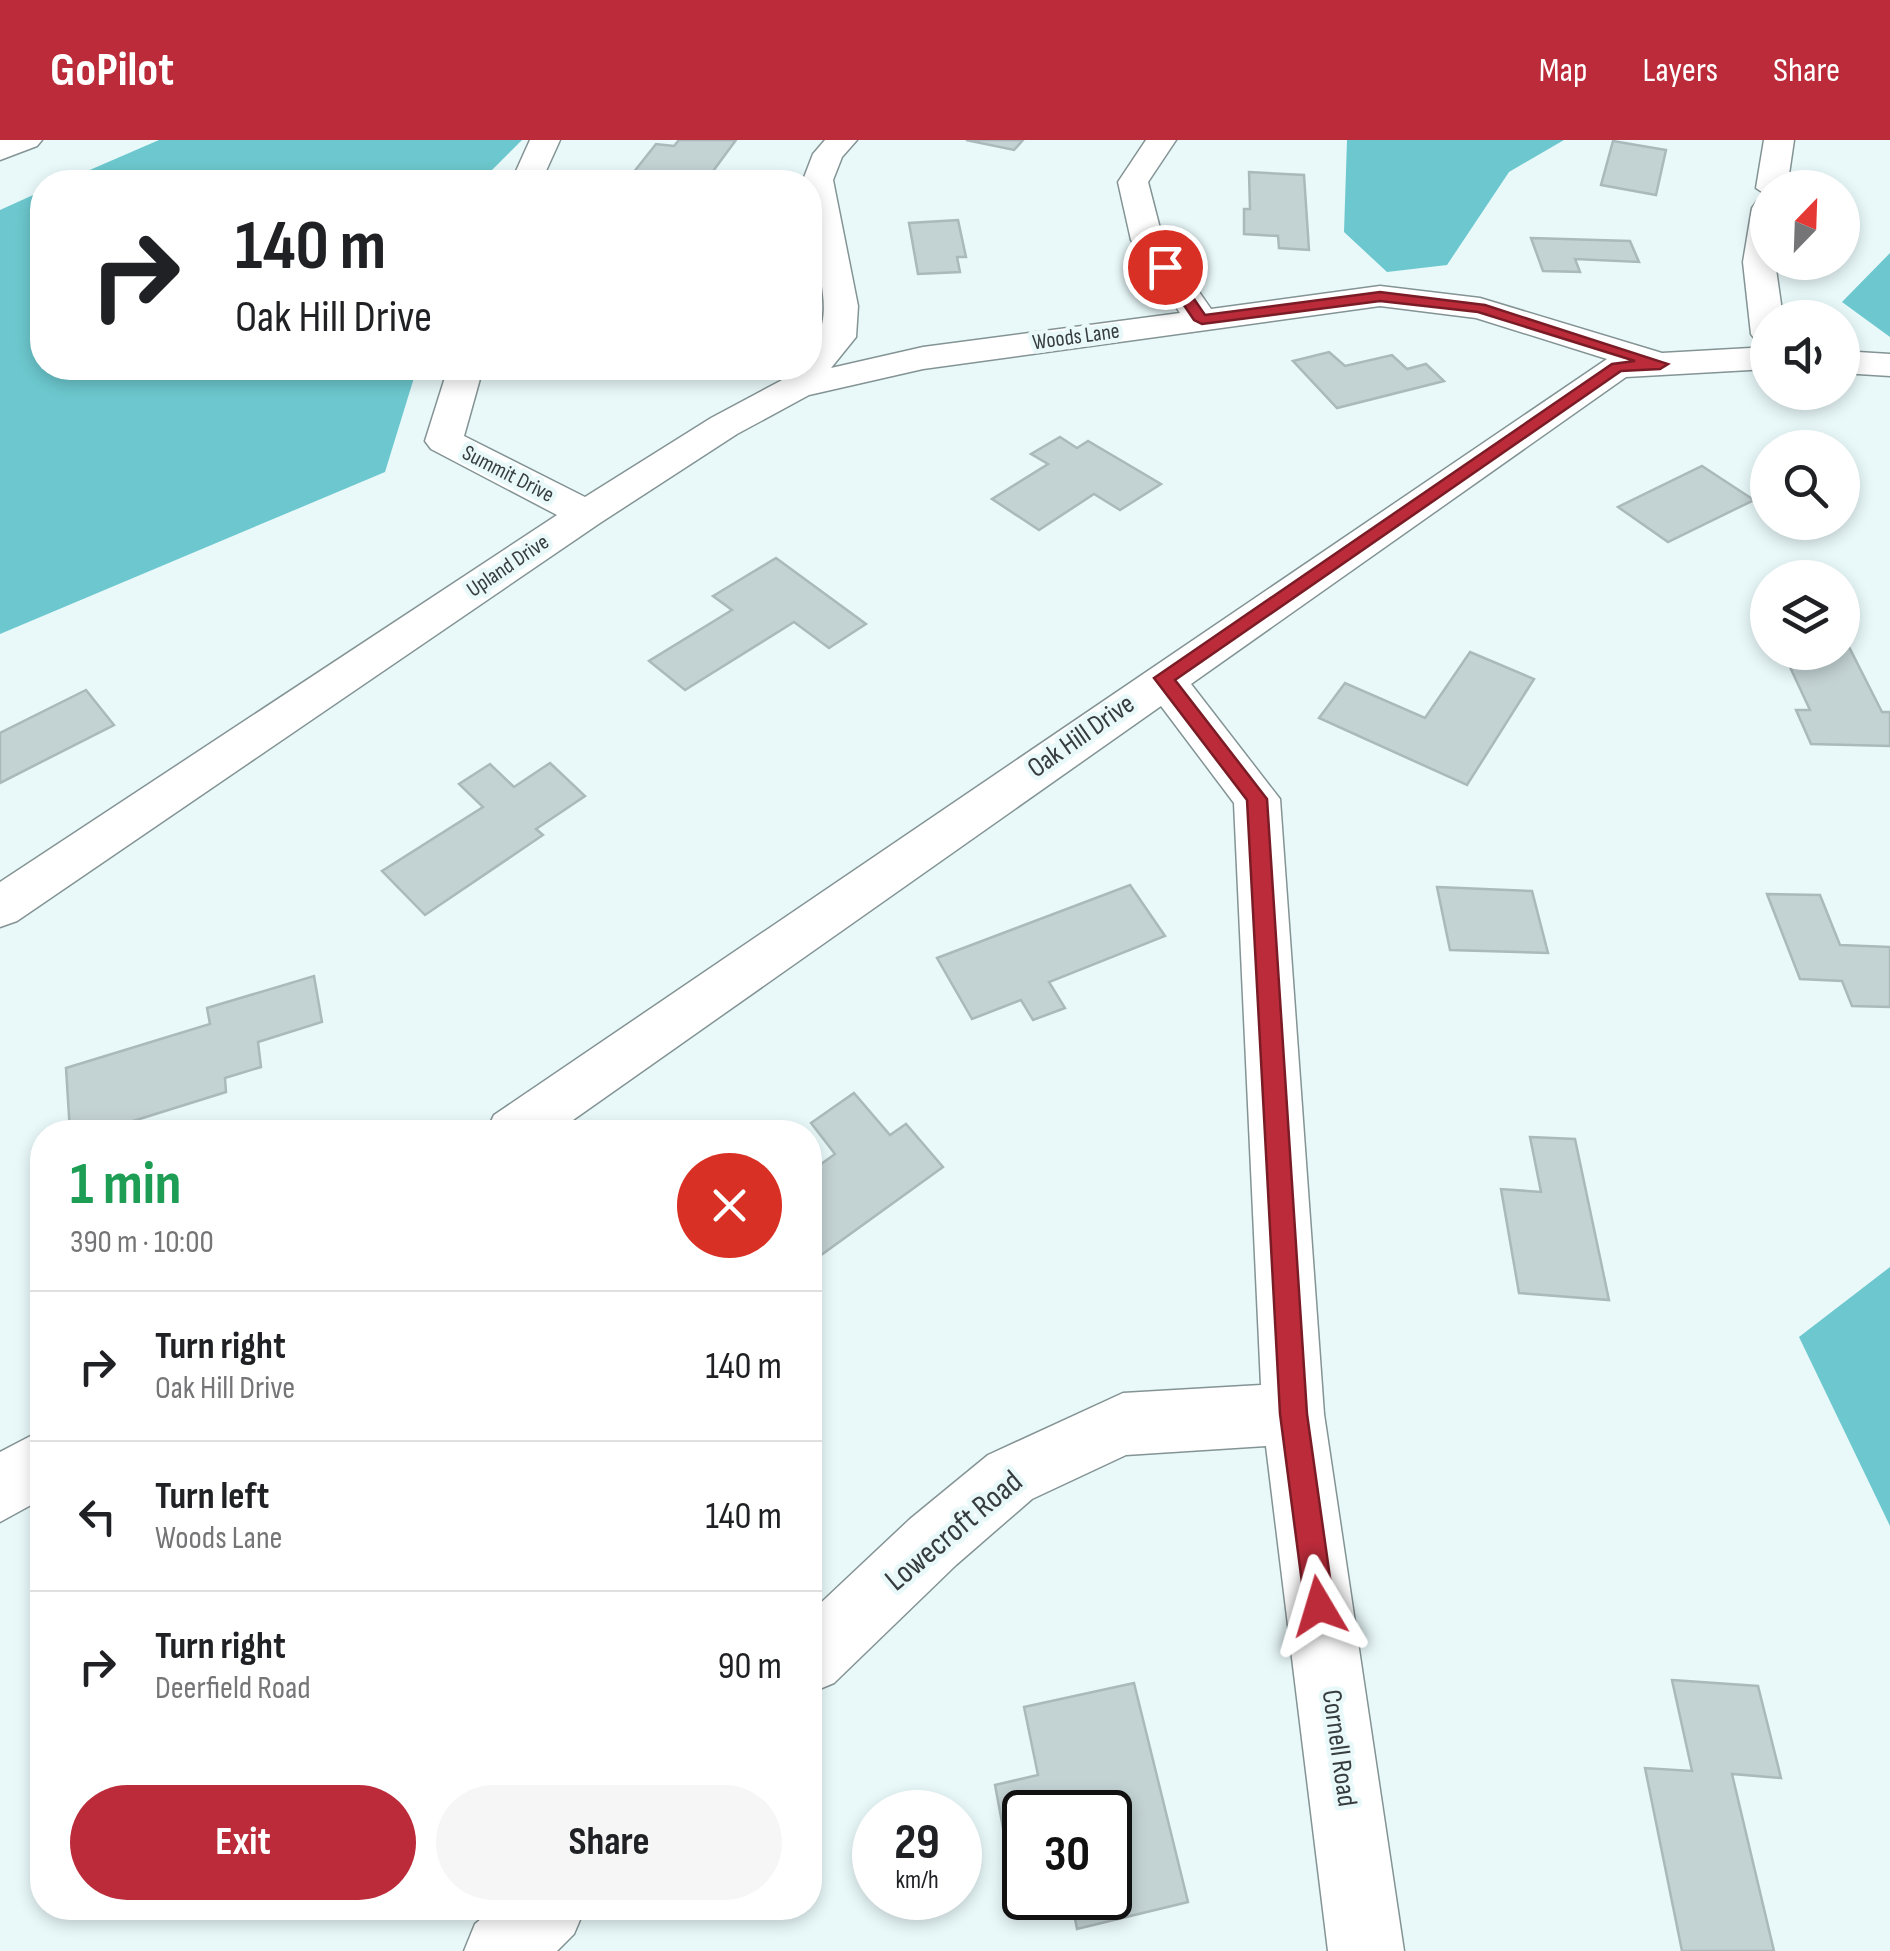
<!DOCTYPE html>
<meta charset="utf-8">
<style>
:root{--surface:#fff;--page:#f6f6f6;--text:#202124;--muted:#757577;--line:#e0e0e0;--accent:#bc2b3a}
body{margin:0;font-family:"Sofia Sans Condensed",sans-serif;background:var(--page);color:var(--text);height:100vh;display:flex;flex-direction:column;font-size:38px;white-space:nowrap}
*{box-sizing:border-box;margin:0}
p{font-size:32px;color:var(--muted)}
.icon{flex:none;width:55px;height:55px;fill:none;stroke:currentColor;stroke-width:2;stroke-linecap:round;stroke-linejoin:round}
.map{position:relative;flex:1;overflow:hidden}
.side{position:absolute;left:30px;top:980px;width:792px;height:800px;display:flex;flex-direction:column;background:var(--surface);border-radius:40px;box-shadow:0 5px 15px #0003}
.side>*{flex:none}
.hud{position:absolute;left:30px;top:30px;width:792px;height:210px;border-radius:40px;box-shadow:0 5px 15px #0003;background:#fff;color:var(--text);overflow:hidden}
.needle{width:65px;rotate:23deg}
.tools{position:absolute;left:1750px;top:30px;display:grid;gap:20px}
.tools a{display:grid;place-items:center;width:110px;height:110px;border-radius:50%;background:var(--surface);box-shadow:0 5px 15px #0003;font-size:50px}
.speed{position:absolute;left:852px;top:1650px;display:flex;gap:20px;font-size:50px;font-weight:700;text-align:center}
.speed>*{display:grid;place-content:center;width:130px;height:130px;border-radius:50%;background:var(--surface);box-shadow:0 5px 15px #0003;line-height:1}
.speed small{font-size:25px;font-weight:400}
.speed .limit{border:5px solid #111;border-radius:15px;background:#fff;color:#111}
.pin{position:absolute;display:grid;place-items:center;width:85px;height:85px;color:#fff;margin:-42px;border:5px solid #fff;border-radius:50%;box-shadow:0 2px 10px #0007}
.me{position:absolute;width:110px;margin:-55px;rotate:353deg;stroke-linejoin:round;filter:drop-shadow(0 0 8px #0008)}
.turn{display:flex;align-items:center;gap:35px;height:210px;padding:0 40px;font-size:45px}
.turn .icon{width:130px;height:130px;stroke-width:2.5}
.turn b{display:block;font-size:70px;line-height:85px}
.round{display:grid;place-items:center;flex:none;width:105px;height:105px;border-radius:52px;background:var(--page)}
.headline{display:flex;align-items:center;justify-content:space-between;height:170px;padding:0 40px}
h1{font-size:60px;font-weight:700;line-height:75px;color:#1e9e55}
.action{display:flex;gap:20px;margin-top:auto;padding:20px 40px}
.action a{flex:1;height:115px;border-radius:60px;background:var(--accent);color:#fff;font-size:40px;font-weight:700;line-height:115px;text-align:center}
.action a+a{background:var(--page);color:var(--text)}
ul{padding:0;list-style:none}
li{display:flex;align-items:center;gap:30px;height:150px;padding:0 40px;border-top:2px solid var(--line)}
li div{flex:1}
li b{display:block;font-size:38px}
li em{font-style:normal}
header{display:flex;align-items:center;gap:60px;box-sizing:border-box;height:140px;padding:0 50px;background:var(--accent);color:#fff}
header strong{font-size:48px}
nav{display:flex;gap:55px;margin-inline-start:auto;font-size:35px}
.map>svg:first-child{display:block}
.forest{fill:#6cc8ce}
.building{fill:#c3d2d3;stroke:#aab9ba;stroke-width:2.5}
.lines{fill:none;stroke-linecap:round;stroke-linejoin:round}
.minor-casing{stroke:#849394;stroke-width:3}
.minor{fill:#fff;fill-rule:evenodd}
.route{fill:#bc2b3a;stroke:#7a1c26;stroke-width:2.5}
.labels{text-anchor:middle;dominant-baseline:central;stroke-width:9;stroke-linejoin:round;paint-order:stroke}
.far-street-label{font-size:22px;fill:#373d3e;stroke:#e9f9fa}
.street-label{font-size:28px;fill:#373d3e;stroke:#e9f9fa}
.near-street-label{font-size:32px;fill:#373d3e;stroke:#e9f9fa}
</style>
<header>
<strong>GoPilot</strong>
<nav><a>Map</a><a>Layers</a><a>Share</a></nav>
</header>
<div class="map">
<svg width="1890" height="1811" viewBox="0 0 1890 1811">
<rect width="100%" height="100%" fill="#e9f9fa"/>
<g class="forest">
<polygon points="159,0 522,0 480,42 62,42"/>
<polygon points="1347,0 1564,0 1509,32 1447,125 1387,132 1344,92"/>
<polygon points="42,51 42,228 417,228 385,332 0,494 0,70"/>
<polygon points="1890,113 1890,197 1842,162"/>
<polygon points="1890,1127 1890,1386 1799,1197"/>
</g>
<g class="building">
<polygon points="679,0 736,0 705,42 660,42 664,37 633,33 656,4 674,6"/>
<polygon points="966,0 1023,0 1014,10"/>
<polygon points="1613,1 1666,10 1656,55 1601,45"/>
<polygon points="1249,32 1304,35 1309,110 1279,108 1278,96 1244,94 1244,69 1250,69"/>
<polygon points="958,80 966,117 957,117 960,132 918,134 909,83"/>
<polygon points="1531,98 1630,101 1639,122 1575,119 1580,132 1543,131"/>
<polygon points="1329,212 1345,226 1392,215 1407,229 1426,224 1444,241 1337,268 1293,221"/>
<polygon points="1060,297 1077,308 1088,301 1161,344 1120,370 1094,354 1039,390 992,359 1048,324 1031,314"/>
<polygon points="1702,326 1754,360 1668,402 1618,367"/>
<polygon points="776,418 866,484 829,508 794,482 685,550 649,521 732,470 713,456"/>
<polygon points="1842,493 1882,572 1890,572 1890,606 1811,604 1796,570 1810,570 1783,512 1842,512"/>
<polygon points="1470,512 1534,539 1467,645 1319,578 1345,543 1425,578"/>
<polygon points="86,550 114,585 0,643 0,593"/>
<polygon points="550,623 585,656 536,689 543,695 425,775 382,731 483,667 459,644 490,624 514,647"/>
<polygon points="1130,745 1165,796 1049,842 1065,868 1033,880 1021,860 972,879 937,818"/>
<polygon points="1437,747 1532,751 1548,813 1450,810"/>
<polygon points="1767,754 1820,755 1840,805 1890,807 1890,867 1852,866 1842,841 1800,839"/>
<polygon points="314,836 322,882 258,902 261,927 225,938 226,952 98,992 70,992 66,928 210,884 207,868"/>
<polygon points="854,953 890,995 906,984 943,1027 810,1123 810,1032 835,1014 811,983"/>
<polygon points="1530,997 1575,999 1609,1160 1519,1153 1501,1049 1541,1052"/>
<polygon points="1672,1540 1758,1546 1781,1638 1732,1634 1774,1811 1682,1811 1645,1628 1692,1631"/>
<polygon points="1134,1543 1188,1762 1077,1789 1071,1758 1110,1758 1110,1672 1025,1672 1025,1716 1009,1720 995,1645 1038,1635 1024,1567"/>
</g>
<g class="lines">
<g class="minor-casing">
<g id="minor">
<polygon points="0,0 42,0 37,6 0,20"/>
<polygon points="530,0 560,0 541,42 511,42"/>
<path d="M 825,0 L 857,0 L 842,17 L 833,40 L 858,166 L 856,197 L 831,228 L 923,207 L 1180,173 L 1131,100 L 1118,42 L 1146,0 L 1176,0 L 1148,42 L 1163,100 L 1211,169 L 1380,146 L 1480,158 L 1662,213 L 1768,207 L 1768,229 L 1626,237 L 1191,544 L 1280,659 L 1324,1274 L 1404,1811 L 1328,1811 L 1266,1306 L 1126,1315 L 1032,1359 L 956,1425 L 834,1543 L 810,1553 L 810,1473 L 910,1379 L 988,1315 L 1123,1253 L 1261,1245 L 1234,663 L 1161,566 L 556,992 L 486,992 L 494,975 L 1607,219 L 1476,178 L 1380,166 L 923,229 L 809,255 L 737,294 L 600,383 L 17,781 L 0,787 L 0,742 L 557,375 L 431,309 L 425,301 L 448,228 L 483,228 L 464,296 L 585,357 L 711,278 L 784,239 L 794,228 L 810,228 L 810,209 C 839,175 814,124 810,84 C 809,70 810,56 810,42 L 803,40 L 813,14 Z"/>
<polygon points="1764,0 1794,0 1787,48 1768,48 1768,56 1756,48"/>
<polygon points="1768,59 1768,122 1775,122 1783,178 1768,178 1768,204 1756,201 1751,194 1743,122 1752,68 1757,61"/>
<polygon points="1842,211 1890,214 1890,236 1842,233"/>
<polygon points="42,1290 42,1359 0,1382 0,1312"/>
<polygon points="494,1768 585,1768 574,1794 557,1811 464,1811 475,1784"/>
</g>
</g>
<use href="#minor" class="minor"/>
</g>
<polygon class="route" points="1160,124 1170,124 1205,175 1380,152 1485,165 1668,224 1660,229 1621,231 1175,540 1267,659 1307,1274 1334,1466 1329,1476 1319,1480 1309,1476 1305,1466 1280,1274 1247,660 1154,538 1612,224 1635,221 1478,172 1380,161 1202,184 1194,180 1158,127"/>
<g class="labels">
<g class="far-street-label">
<text transform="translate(1076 197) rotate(-8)">Woods Lane</text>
<text transform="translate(508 334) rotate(27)">Summit Drive</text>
<text transform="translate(508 426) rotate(-34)">Upland Drive</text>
</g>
<g class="street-label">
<text transform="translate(1081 596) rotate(-35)">Oak Hill Drive</text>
<text transform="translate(1339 1608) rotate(82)">Cornell Road</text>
</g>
<g class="near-street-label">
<text transform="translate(954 1391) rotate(-40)">Lowecroft Road</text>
</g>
</g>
</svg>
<div class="tools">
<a><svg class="needle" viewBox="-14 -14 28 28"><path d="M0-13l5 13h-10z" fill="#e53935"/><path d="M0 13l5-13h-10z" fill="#757577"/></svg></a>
<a><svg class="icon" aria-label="sound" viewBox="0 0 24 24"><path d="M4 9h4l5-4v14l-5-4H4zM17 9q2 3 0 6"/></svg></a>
<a><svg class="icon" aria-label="search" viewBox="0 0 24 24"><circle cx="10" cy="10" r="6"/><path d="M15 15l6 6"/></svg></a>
<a><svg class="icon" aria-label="layers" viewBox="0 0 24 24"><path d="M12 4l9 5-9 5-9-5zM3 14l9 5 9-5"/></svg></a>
</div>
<div class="speed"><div>29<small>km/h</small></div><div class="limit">30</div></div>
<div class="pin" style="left:1165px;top:127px;background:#d93025"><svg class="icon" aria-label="arrive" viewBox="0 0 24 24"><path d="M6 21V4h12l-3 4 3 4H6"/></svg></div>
<svg class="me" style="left:1319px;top:1466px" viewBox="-20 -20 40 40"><path d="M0-17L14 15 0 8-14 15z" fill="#bc2b3a" stroke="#fff" stroke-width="4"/></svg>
<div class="hud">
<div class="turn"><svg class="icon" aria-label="right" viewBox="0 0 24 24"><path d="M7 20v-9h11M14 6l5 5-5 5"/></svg><div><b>140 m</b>Oak Hill Drive</div></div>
</div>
<section class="side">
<div class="headline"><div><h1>1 min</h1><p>390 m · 10:00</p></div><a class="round" style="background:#d93025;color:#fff"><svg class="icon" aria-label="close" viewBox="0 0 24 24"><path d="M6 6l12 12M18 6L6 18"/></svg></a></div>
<ul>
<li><svg class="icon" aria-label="right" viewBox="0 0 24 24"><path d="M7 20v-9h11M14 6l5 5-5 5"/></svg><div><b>Turn right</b><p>Oak Hill Drive</p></div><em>140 m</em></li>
<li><svg class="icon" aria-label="left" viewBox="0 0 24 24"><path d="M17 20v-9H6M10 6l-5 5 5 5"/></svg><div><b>Turn left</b><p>Woods Lane</p></div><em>140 m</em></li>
<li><svg class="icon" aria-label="right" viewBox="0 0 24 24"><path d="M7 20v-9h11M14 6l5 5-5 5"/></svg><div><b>Turn right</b><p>Deerfield Road</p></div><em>90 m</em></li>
</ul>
<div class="action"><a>Exit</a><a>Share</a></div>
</section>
</div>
